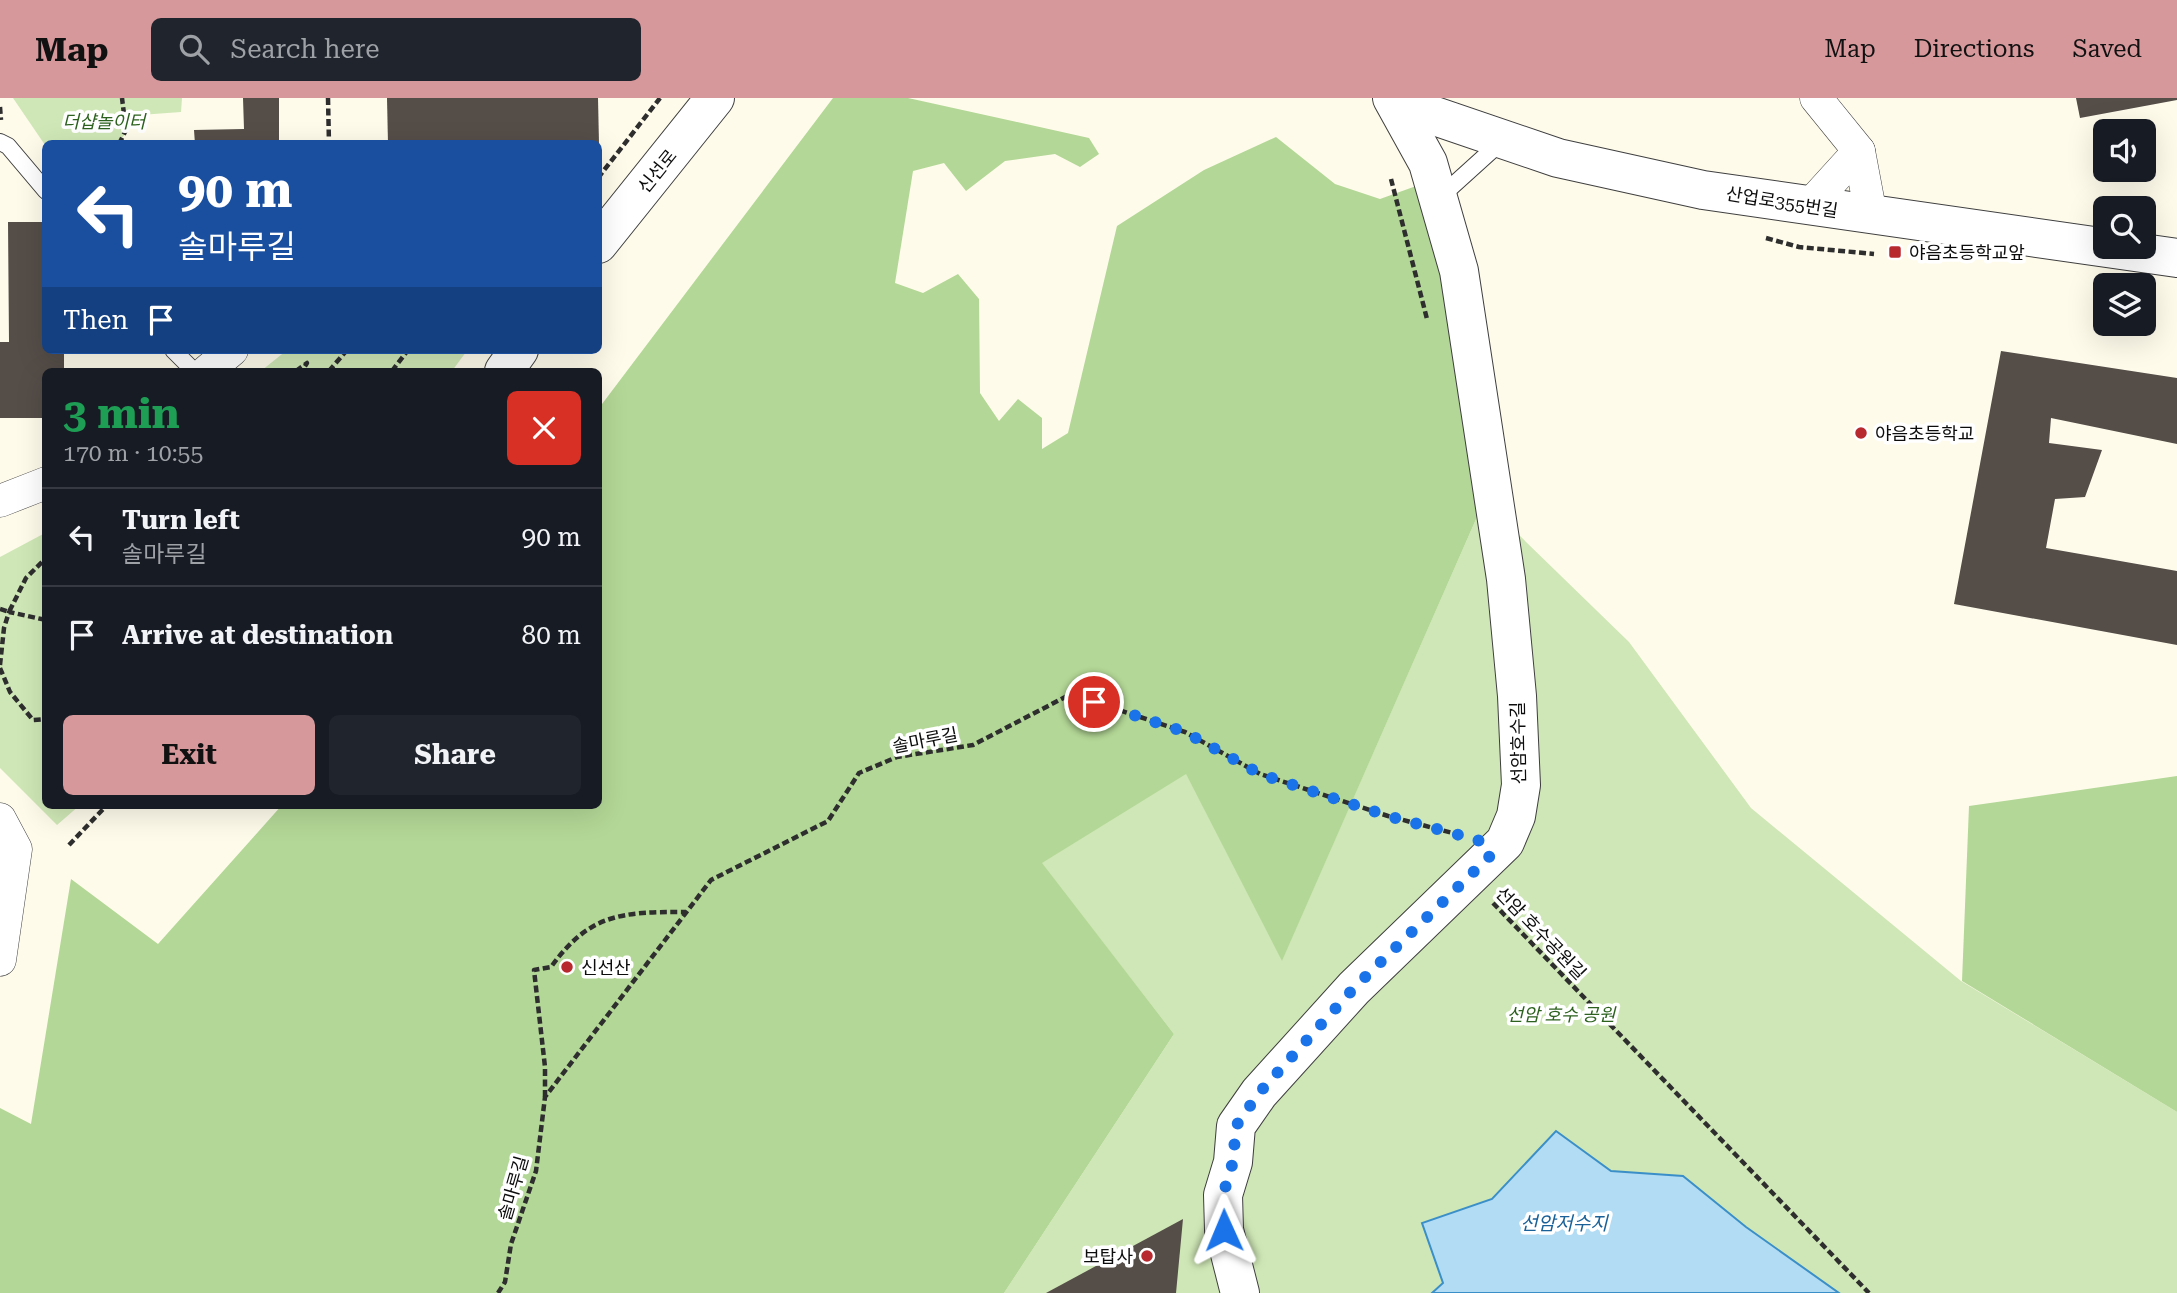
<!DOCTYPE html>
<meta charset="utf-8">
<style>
:root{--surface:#171b24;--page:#20242c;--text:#f1f3f6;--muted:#9ea1a6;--line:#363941;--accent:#d7989c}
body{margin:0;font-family:"Roboto Serif","Noto Sans KR",serif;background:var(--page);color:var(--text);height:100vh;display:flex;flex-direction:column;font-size:26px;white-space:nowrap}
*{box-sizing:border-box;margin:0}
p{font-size:23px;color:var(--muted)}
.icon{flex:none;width:38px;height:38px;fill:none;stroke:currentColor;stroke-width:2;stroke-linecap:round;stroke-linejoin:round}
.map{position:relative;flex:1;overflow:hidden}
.drawer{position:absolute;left:42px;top:270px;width:560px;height:441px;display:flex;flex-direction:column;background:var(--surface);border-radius:10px;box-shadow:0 7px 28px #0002}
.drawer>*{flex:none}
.top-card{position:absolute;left:42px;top:42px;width:560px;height:214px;border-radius:10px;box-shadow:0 7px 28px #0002;background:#1a4fa0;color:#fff;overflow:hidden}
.fabs{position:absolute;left:2093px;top:21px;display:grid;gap:14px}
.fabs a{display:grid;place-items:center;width:63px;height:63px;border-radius:10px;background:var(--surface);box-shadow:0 7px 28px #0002;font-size:35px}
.pin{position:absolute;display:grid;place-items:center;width:60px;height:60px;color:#fff;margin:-30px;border:4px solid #fff;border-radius:50%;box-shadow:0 2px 7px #0007}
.me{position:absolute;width:77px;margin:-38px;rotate:359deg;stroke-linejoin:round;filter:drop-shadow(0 0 5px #0008)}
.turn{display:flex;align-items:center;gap:24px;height:147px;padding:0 21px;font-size:32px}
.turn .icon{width:91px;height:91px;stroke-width:2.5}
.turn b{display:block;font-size:49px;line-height:60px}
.then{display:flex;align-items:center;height:66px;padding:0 21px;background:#0003;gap:14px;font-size:26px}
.round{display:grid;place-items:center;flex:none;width:74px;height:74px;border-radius:10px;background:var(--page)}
.summary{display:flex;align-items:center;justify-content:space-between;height:119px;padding:0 21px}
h1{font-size:42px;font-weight:700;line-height:52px;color:#1e9e55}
.button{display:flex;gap:14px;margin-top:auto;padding:14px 21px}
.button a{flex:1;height:80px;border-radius:10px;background:var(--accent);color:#111;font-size:28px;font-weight:700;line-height:80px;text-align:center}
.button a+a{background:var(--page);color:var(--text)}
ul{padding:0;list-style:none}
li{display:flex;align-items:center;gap:21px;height:98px;padding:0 21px;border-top:2px solid var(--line)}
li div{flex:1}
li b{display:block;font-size:26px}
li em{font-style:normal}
header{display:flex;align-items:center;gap:42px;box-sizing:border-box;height:98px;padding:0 35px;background:var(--accent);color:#111}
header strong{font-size:33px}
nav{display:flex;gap:38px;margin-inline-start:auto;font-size:24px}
.search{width:490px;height:63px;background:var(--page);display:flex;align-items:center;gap:18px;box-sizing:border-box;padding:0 24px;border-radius:10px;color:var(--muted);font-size:26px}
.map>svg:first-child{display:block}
.green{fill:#cfe7b6}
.forest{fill:#b3d796}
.water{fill:#b2dbf4;stroke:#3b8fc8;stroke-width:2}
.building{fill:#544d48}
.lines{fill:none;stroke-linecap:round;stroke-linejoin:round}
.service-casing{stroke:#3f3f3f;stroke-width:18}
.minor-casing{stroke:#3f3f3f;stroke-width:33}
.tertiary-casing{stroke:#3f3f3f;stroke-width:40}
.path{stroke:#2e2e2e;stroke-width:4.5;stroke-dasharray:7 3.5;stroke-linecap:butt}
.service{stroke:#fff;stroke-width:16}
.minor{stroke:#fff;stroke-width:32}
.tertiary{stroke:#fff;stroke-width:38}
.route{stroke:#1a73e8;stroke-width:12;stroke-dasharray:0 21.6}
.poi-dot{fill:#b7292f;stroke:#fff;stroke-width:2.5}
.labels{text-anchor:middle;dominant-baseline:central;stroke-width:7;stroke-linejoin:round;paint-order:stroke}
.park-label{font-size:18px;font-style:italic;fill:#2c611f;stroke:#fff}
.street-label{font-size:18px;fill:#0c0c0c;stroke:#fff}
.poi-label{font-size:18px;fill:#0c0c0c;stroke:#fff;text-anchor:start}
.water-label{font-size:19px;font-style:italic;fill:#1a6199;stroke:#fff}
</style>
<header>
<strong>Map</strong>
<div class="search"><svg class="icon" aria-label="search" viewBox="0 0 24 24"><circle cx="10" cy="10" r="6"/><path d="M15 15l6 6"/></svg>Search here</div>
<nav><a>Map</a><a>Directions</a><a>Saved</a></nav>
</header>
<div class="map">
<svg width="2177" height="1195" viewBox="0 0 2177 1195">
<rect width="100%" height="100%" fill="#fefbeb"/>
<g class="green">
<polygon points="13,0 182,0 181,14 140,17 118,45 45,47"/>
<polygon points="287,252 466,252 466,254 452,273 261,273"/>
<polygon points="1484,403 1629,544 1751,710 1961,883 2177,1014 2177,1195 1004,1195 1174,936 1041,765 1186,675 1282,862"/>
<polygon points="45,435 46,707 80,707 57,727 0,670 0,459"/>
</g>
<g class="forest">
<polygon points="833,0 908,0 1089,40 1099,56 1080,69 1055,56 1005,63 966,93 944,65 913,73 895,185 923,195 958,176 979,201 980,295 999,323 1018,301 1042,320 1042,351 1068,335 1117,128 1204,72 1276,39 1335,86 1380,101 1430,83 1484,403 1282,863 1186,676 1042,765 1174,936 1004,1195 0,1195 0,1010 31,1026 71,781 158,846 282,707 598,707 599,310"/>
<polygon points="2177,678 2177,1014 1962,883 1969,708"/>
</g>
<polygon class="water" points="1556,1033 1611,1073 1683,1078 1746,1129 1839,1195 1432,1195 1443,1185 1422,1125 1492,1101"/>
<g class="building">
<polygon points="243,0 279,0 279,45 195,46 194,32 244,31"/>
<polygon points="387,0 598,0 599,46 388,46"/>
<polygon points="2076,0 2177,0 2177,2 2080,20"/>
<polygon points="8,124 46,124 46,252 64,252 64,273 46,273 46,320 0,320 0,244 9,244"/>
<polygon points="2001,253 2177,280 2177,346 2051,320 2049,345 2102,352 2085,399 2055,401 2046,450 2177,473 2177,547 1954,506"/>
<polygon points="1183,1121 1176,1195 1046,1195"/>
</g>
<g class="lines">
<g class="service-casing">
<g id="service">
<polyline points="0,44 8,48 46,93"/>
<polyline points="1439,100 1502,43"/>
<polyline points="173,252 194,273"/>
</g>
</g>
<g class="minor-casing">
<g id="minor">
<polyline points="1816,0 1859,53 1871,117"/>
<polyline points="1809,108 1859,53"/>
<polyline points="207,273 232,252"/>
<polyline points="0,403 46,385"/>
<polyline points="0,721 16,751 0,862"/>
</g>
</g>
<g class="tertiary-casing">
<g id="tertiary">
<polyline points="1398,0 1426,15 1558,60 1703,92 2177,160"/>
<polyline points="598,146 715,0"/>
<polyline points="504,273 519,252"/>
<polyline points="1240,1195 1224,1132 1223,1097 1233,1064 1236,1028 1259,995 1354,890 1505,744 1516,718 1521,687 1517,598 1506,481 1459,173 1428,65 1392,0"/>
</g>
</g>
<g class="path">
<polyline points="328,0 329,46"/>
<polyline points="0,9 1,22"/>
<polyline points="119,46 126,32 122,0"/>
<polyline points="598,80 660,0"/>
<polyline points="1391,81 1427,221"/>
<polyline points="1766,140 1799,149 1874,156"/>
<polyline points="296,273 307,265 302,273"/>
<polyline points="329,273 347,252"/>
<polyline points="392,273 408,252"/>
<polyline points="0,511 9,514 26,480 46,460"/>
<polyline points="0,567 4,530 9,514 46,522"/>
<polyline points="0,570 10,594 33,622 46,621"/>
<polyline points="69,747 107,707"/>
<polyline points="1493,805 1869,1195"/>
<path d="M 545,999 L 545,969 L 534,872 L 551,869 C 590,815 622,814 685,814"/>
<polyline points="498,1195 505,1184 511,1146 536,1073 545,999 711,782 828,723 859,675 897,659 973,647 1071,596 1185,634 1260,676 1388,718 1460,737"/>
</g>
<use href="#service" class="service"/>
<use href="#minor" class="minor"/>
<use href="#tertiary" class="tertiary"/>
</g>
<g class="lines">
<polyline class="route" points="1094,604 1185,634 1260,676 1388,718 1478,742 1491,757 1354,890 1259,995 1236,1028 1233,1064 1223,1097 1224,1132"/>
</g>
<g class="poi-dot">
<rect x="1888" y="147" width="14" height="14" rx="3.5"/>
<circle cx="1861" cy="335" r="7"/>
<circle cx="567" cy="869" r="7"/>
<circle cx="1147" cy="1158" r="7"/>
</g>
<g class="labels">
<g class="park-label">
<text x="104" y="23">더샵놀이터</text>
<text x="1561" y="916">선암 호수 공원</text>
</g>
<g class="street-label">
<text transform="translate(657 73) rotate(-51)">신선로</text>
<text transform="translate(1782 104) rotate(9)">산업로355번길</text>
<text transform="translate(925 642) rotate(-11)">솔마루길</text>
<text transform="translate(1518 645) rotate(-91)">선암호수길</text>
<text transform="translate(1541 835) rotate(46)">선암 호수공원길</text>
<text transform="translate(513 1090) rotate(-74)">솔마루길</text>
</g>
<g class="poi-label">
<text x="1909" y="154">야음초등학교앞</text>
<text x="1875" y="335">야음초등학교</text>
<text x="581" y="869">신선산</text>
<text x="1133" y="1158" text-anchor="end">보탑사</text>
</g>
<g class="water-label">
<text x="1564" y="1125">선암저수지</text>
</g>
</g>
</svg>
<div class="fabs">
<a><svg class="icon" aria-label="sound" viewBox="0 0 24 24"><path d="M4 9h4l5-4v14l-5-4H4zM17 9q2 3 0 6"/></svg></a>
<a><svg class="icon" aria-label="search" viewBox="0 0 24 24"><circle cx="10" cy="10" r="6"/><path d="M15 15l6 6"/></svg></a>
<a><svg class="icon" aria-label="layers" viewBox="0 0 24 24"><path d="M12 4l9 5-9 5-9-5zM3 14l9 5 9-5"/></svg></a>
</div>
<div class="pin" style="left:1094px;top:604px;background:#d93025"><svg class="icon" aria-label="arrive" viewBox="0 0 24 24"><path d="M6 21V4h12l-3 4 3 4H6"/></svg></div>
<svg class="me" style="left:1224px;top:1132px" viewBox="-20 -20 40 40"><path d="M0-17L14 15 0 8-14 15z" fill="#1a73e8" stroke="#fff" stroke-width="4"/></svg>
<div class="top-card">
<div class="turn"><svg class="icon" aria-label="left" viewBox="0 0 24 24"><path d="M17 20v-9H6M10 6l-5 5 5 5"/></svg><div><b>90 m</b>솔마루길</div></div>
<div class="then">Then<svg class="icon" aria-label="arrive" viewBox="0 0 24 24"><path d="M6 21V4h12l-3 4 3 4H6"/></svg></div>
</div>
<section class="drawer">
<div class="summary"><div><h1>3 min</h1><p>170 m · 10:55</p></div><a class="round" style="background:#d93025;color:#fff"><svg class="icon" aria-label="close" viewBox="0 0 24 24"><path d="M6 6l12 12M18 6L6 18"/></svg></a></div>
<ul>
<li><svg class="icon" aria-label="left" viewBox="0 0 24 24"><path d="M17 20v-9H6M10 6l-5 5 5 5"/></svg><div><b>Turn left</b><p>솔마루길</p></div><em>90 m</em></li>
<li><svg class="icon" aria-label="arrive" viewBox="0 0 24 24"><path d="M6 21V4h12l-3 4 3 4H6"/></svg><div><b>Arrive at destination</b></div><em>80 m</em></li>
</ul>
<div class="button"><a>Exit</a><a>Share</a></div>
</section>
</div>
